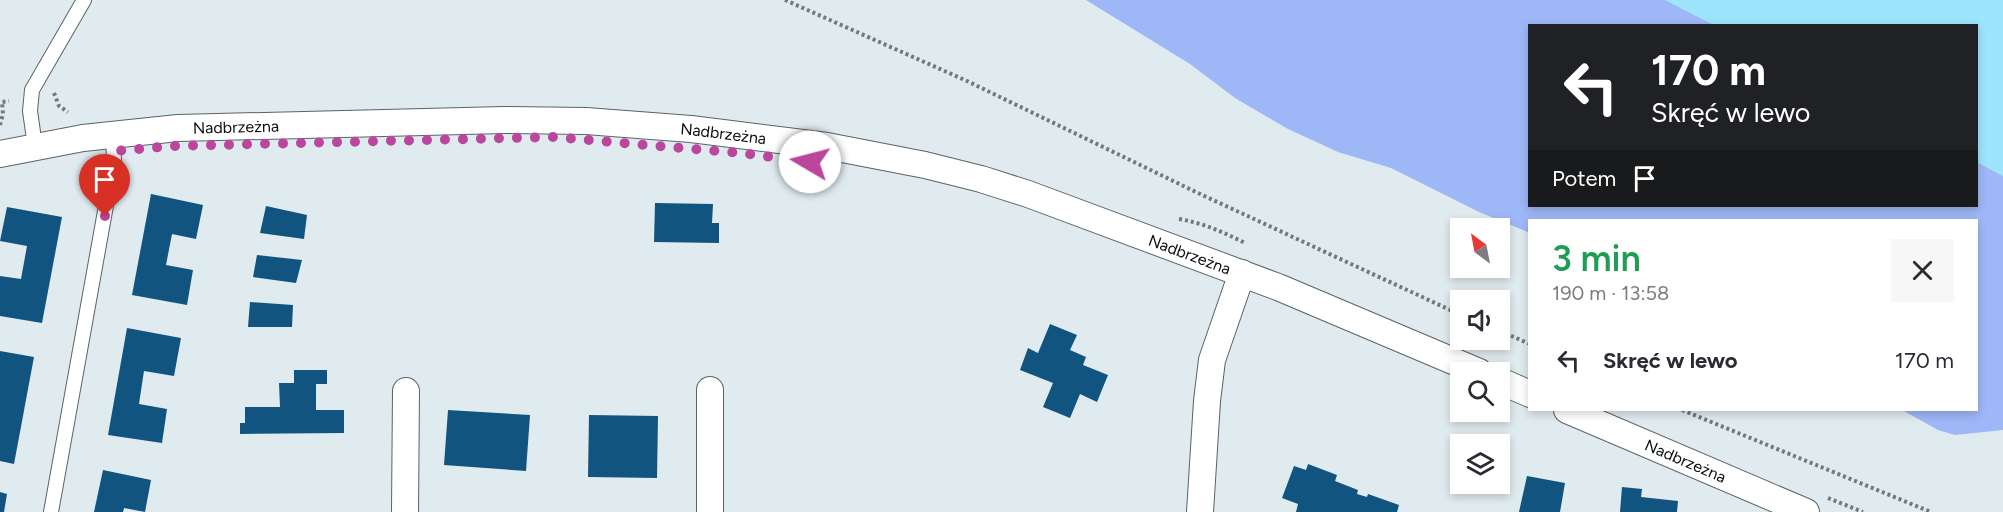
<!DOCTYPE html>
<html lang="pl">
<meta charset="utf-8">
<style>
:root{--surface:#fff;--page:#f7f7f7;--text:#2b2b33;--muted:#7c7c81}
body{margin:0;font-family:Figtree,sans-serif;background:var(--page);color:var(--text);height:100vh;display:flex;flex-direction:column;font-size:22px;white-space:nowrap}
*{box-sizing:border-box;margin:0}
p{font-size:20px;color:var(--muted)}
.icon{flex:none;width:33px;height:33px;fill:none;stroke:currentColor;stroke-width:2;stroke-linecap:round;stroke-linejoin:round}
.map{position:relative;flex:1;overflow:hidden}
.sheet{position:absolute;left:1528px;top:219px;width:450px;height:192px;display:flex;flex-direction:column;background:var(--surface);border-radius:0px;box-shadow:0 3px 9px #0003}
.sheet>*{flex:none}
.guide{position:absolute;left:1528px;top:24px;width:450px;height:183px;border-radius:0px;box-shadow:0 3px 9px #0003;background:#202124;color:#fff;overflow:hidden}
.needle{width:39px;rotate:328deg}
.controls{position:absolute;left:1450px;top:218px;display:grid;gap:12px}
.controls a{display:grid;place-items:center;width:60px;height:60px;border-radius:0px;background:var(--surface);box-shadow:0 3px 9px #0003;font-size:30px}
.pin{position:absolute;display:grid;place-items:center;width:51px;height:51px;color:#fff;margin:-62px -26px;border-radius:50% 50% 50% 0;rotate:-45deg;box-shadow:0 0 6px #0007}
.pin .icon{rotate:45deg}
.me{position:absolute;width:66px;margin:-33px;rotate:278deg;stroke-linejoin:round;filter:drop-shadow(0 0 4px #0008)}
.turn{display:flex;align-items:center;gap:21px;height:126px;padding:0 24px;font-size:27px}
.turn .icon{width:78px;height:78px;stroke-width:2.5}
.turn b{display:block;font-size:42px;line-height:51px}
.then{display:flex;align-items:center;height:57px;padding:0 24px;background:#0003;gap:12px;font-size:22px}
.round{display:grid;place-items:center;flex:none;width:63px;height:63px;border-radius:0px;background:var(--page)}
.summary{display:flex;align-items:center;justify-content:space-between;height:102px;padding:0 24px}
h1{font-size:36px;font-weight:600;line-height:45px;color:#1e9e55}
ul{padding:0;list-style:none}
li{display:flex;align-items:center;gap:18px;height:78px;padding:0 24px}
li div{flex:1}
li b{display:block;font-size:22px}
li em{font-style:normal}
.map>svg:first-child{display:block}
.green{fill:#9de5fc}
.water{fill:#9eb7f7}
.building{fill:#115480}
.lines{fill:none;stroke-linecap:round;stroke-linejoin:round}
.lane-casing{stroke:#5a6367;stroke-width:16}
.street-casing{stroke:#5a6367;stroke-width:28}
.path{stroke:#72797c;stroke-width:4;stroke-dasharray:3 3;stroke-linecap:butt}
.lane{stroke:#fff;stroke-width:14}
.street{stroke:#fff;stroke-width:26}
.route{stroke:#bb469d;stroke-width:10;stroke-dasharray:0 18}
.labels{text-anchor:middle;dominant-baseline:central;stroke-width:6;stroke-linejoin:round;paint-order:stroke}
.street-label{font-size:16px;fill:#0a0d0f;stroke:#fff}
</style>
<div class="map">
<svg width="2003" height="512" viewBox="0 0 2003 512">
<rect width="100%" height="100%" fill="#e0ebef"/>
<polygon class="green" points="1665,0 2003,0 2003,176 1977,162 1977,26 1714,25"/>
<polygon class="water" points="1086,0 1665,0 1714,25 1530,26 1530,206 1977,206 1977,162 2003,176 2003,430 1955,435 1938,430 1902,410 1977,410 1977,220 1530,220 1530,233 1479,212 1391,168 1338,152 1288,129 1235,98 1190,64"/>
<g class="building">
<polygon points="151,194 203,205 196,239 172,234 166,265 193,270 187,305 132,295"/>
<polygon points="655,203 713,204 712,223 719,223 719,243 654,242"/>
<polygon points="266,206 307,215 304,239 260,233"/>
<polygon points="7,207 62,217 42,323 0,316 0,276 21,279 27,246 0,241"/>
<polygon points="257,255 302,260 296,283 253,277"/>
<polygon points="250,302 293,305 292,327 248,327"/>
<polygon points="1050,324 1077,335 1070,350 1086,357 1083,365 1108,375 1097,402 1080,394 1070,418 1043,407 1053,383 1020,370 1028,348 1038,353"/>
<polygon points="127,328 181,338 174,376 144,371 142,384 139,404 167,409 162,443 108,435"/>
<polygon points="0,351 34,357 14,464 0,461"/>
<polygon points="294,370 327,370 327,384 316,384 316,410 344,410 344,433 240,434 240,423 245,423 245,407 280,407 279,383 294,383"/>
<polygon points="448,410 530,415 526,471 444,465"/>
<polygon points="589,415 658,416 657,478 588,477"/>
<polygon points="1308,464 1337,475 1335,481 1358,490 1357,494 1367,497 1368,494 1399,505 1397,512 1296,512 1298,504 1282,498 1294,466 1306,470"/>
<polygon points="103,470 151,480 145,512 124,508 123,512 94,512"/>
<polygon points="1527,476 1565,483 1560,512 1519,512"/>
<polygon points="1622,487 1642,489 1641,497 1678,501 1677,512 1620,512"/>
<polygon points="0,492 7,494 4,512 0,512"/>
</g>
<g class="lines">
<g class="lane-casing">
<g id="lane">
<polyline points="35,146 30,111 32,90 84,0"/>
<polyline points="51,512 114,161 113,134"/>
</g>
</g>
<g class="street-casing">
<g id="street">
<path id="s1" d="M 0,154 L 83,138 L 178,128 L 504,120 L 586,121 L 691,129 L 827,146 L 925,165 L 981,179 L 1028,194 L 1278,287 L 1479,372"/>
<polyline points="1500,381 1530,394"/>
<polyline points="710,390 710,512"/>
<path id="s2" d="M 1567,410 L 1806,512"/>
<polyline points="405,512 406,391"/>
<polyline points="1200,512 1207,401 1212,360 1242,273"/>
</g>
</g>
<g class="path">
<polyline points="785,0 967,81 1198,193 1461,315"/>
<polyline points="54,93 59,106 68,112"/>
<polyline points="0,125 3,114 2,102 9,101"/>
<path d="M 1179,219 C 1203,223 1223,232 1245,243"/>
<polyline points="1500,331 1530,344"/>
<polyline points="1682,410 1931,512"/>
<polyline points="1828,498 1863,512"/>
</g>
<use href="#lane" class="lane"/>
<use href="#street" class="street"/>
</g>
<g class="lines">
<polyline class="route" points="105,216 115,151 173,146 553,137 740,153 810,162"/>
</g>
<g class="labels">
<g class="street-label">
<text stroke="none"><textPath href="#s1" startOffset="238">Nadbrzeżna</textPath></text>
<text stroke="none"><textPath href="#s1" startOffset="726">Nadbrzeżna</textPath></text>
<text stroke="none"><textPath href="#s1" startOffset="1210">Nadbrzeżna</textPath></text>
<text stroke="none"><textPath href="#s2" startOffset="129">Nadbrzeżna</textPath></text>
</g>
</g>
</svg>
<div class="controls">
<a><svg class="needle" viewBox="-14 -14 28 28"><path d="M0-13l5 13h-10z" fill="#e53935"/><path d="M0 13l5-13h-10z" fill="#7c7c81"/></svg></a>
<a><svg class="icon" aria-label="sound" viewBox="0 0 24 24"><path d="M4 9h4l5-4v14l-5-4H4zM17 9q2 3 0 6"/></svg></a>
<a><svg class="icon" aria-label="search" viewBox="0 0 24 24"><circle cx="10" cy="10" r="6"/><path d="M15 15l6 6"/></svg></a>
<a><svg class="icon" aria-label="layers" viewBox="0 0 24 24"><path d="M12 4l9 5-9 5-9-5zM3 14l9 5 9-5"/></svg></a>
</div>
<div class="pin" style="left:105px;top:216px;background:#d93025"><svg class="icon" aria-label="arrive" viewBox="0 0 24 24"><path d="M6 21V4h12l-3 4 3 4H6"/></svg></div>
<svg class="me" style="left:810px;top:162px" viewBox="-20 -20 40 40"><circle r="19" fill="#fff"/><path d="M0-13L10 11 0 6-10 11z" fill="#bb469d"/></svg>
<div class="guide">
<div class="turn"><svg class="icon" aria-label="left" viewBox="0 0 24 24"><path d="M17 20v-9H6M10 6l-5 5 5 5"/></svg><div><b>170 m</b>Skręć w lewo</div></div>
<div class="then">Potem<svg class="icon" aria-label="arrive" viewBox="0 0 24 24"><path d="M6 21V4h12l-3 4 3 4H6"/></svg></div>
</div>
<section class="sheet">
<div class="summary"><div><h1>3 min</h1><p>190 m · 13:58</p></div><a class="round"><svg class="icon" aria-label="close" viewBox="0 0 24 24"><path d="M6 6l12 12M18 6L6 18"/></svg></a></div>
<ul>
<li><svg class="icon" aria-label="left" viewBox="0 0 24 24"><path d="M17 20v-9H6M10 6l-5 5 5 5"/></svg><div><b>Skręć w lewo</b></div><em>170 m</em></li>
</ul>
</section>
</div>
